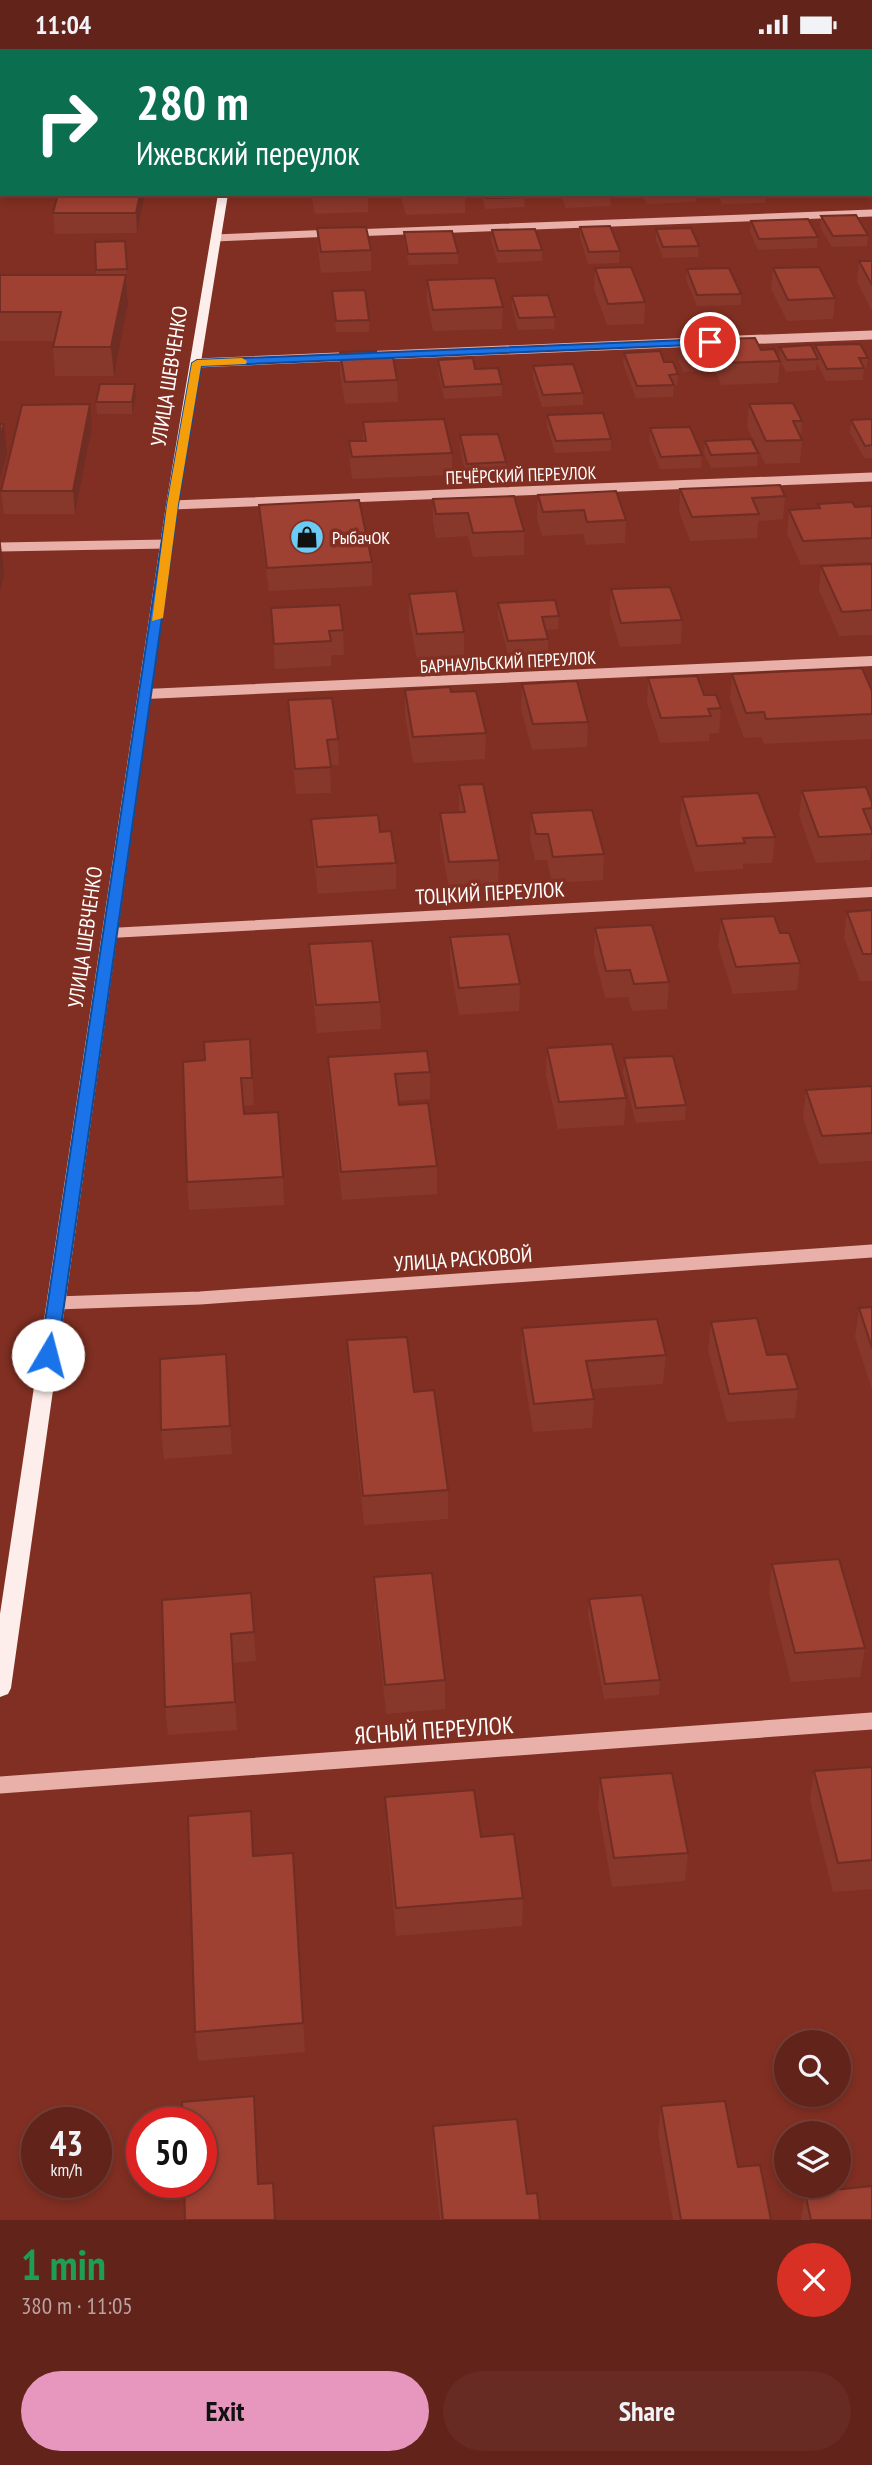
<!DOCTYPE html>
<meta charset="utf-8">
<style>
:root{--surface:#61231a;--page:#672b23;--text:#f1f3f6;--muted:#baa4a2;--line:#754039;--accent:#e797bd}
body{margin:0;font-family:"PT Sans Narrow",sans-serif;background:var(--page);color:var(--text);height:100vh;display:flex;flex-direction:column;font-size:26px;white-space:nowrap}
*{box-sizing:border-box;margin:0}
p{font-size:23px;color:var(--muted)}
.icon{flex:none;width:38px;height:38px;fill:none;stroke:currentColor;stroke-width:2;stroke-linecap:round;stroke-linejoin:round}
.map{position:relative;height:2171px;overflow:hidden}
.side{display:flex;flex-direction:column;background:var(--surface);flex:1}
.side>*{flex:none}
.guide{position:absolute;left:0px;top:0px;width:873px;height:147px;box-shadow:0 4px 10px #0003,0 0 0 2px var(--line);background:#0b6e4f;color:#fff;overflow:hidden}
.buttons{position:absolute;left:774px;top:1981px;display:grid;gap:14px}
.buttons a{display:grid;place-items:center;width:77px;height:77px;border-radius:50%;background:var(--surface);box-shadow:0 4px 10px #0003,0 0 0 2px var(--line);font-size:35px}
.speed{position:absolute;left:21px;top:2058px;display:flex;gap:14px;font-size:35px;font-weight:700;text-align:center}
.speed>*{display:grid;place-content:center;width:91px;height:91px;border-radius:50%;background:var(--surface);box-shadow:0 4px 10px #0003,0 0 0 2px var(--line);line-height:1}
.speed small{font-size:18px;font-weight:400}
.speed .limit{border:10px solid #d22;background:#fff;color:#111}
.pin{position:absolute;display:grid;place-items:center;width:60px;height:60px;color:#fff;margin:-30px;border:4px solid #fff;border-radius:50%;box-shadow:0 2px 7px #0007}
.me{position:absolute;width:77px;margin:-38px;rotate:8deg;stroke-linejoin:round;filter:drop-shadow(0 0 5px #0008)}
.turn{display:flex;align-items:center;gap:24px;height:147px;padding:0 21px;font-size:32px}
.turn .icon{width:91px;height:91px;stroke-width:2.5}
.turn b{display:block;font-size:49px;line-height:60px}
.round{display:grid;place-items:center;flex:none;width:74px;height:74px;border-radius:37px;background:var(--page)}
.overview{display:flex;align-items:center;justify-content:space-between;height:119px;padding:0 21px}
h1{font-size:42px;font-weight:700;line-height:52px;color:#1e9e55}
.cta{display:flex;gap:14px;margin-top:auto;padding:14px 21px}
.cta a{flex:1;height:80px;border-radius:42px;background:var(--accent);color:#111;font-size:28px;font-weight:700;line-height:80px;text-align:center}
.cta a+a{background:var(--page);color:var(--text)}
.status{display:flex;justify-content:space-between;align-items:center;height:49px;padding:0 35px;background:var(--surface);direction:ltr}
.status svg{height:19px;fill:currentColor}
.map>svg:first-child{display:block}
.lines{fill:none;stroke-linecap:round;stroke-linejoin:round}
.minor-far4{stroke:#e8b0a8;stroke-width:7}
.minor-far3{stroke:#e8b0a8;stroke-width:9}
.minor-far2{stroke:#e8b0a8;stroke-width:10}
.minor-far1{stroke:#e8b0a8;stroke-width:13}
.minor{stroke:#e8b0a8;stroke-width:17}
.major{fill:#fdeeeb;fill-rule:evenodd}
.wall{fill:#88372b}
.shaded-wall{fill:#6f2d23}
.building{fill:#9e4032;stroke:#6f2d23;stroke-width:2}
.route{fill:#1a73e8;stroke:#114b97;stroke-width:2}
.slow{fill:#f59e0b}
.labels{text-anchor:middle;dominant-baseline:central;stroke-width:7;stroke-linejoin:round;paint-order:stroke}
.far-street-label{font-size:18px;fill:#fff;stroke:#812f22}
.far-poi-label{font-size:18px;fill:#fff;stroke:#812f22;text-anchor:start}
.street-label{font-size:21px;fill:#fff;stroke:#812f22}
.near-street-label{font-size:24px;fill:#fff;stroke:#812f22}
</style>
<div class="status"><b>11:04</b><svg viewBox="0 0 49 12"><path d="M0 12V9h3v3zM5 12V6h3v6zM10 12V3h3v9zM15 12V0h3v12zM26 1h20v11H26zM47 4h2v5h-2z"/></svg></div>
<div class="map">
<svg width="872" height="2171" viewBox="0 0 872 2171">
<rect width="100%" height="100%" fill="#812f22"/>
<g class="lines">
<g class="minor-far4">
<polyline points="352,184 872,164"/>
<polyline points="215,189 334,184"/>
</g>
<g class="minor-far3">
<polyline points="739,291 872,286"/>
<polyline points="197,314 697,293"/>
<polyline points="172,456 872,428"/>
<polyline points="0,498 167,495"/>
</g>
<g class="minor-far2">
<polyline points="146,645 872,612"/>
<polyline points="110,884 872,843"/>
</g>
<polyline class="minor-far1" points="56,1254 200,1249 872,1202"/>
<polyline class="minor" points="0,1736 872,1672"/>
<g class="major">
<rect x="242" y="0" width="8" height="2"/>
<polygon points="218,145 228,145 178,456 11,1639 8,1645 0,1648 0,1565 166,456"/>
</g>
</g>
<g class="wall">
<polygon points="827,0 872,0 872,29 872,2 826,2"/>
<polygon points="58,145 145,145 137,184 55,185 53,164"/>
<polygon points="311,145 368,145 368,163 315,165"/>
<polygon points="391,145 465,145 465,164 406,166 400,146"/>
<polygon points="481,145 524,145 525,158 485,160"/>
<polygon points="560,145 610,145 611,157 566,159"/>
<polygon points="642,145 696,145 696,153 647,155"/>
<polygon points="717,145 766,145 765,154 722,155"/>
<polygon points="821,167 868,186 867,197 832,198 820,178"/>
<polygon points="751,172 818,188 817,199 758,201 750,183"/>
<polygon points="580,178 620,202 619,214 588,215 580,189"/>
<polygon points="317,179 371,201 371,222 321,224 318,200"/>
<polygon points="656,180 699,197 698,208 663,209 656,191"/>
<polygon points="492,181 542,201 542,212 498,214 491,192"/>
<polygon points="404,183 458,204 458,215 409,216 404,194"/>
<polygon points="125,192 128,254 114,327 55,327 53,298 54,292 0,292 0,226 96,226 95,193"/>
<polygon points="859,212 872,212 872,262 857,233"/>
<polygon points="595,219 645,253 644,275 607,276 594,240"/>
<polygon points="773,219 835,249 833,270 787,272 771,240"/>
<polygon points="687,220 741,245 741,256 697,257 686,231"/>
<polygon points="427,231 503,258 502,280 433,282 427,252"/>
<polygon points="332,242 369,271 369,283 336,283"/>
<polygon points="512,247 555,268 554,280 518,281 512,258"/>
<polygon points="680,291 761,301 780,312 778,334 721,336 715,322 683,323 679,313"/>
<polygon points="815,296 868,309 866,320 864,321 863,331 826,332 817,314 816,321 786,323 779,310 780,298 814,303"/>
<polygon points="340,303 377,308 397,331 398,353 345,355 340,325"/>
<polygon points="624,304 664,313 678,325 677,337 674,337 673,348 636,349 623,315"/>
<polygon points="438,311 475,320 502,335 502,347 444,350 438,322"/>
<polygon points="533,317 583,344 583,356 542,358 533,329"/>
<polygon points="135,335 136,347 132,365 97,365 96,353"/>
<polygon points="90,355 92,378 75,465 4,465 1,442"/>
<polygon points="749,355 802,372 801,388 802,391 800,414 765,415 747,378"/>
<polygon points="547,366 611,390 611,402 555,404 547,378"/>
<polygon points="872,370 872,409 864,409 850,383 851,371"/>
<polygon points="363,373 452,404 452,426 352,430 350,415 349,392 363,392"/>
<polygon points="650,379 702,406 701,419 660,420 649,392"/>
<polygon points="460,386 506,413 506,426 466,428 460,399"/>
<polygon points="705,392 758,404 757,417 711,419 704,404"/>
<polygon points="680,440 785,447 783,470 758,472 757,489 690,492 679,463"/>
<polygon points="538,446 626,471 625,494 586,496 583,485 542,487 537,469"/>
<polygon points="433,450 524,482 524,506 473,508 468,487 436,489 433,474"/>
<polygon points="818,455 855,458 872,457 872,513 801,516 787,484 789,461 817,459"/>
<polygon points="259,456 372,513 372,537 269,542 260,479"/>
<polygon points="872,515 872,586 839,587 819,541 821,517"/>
<polygon points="611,540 682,571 681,595 620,598 610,565"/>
<polygon points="409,545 464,583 464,608 417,610 409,569"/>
<polygon points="498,554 559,567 558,580 546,581 548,590 548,603 508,605 498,567"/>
<polygon points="271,559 343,581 344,606 331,606 331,617 275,620"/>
<polygon points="732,625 872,642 872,690 764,695 761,688 744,689 730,650"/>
<polygon points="648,629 704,646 721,659 719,684 709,685 709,692 660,694 647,654"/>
<polygon points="522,635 588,673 587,698 532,701 521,660"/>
<polygon points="405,641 451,643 486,684 485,710 413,714 405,666"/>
<polygon points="288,651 338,690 339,716 330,716 331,744 296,745 289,676"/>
<polygon points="459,736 499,811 498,837 449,840 440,790 440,764 459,763"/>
<polygon points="802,742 872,754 872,795 870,811 816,814 799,767"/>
<polygon points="682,748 775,788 772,814 743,815 743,820 695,823 680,774"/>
<polygon points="531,764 604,805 603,831 552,834 547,811 535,811 530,790"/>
<polygon points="311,770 380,783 396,814 396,840 318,845 312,796"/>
<polygon points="872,861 872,932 860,932 844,889 847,863"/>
<polygon points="721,870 780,884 800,914 797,941 733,945 718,897"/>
<polygon points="595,879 669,933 667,960 632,962 628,948 605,949 594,905"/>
<polygon points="450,888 520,935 519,962 459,966 450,914"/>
<polygon points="309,895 380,953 381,980 317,984 310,922"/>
<polygon points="250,990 254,1056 243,1057 244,1065 283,1128 284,1156 189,1161 187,1133 205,1011"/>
<polygon points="547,999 626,1049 624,1076 558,1080 546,1026"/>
<polygon points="328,1008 430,1023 430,1050 399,1052 399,1056 437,1117 437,1145 342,1151 329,1036"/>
<polygon points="624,1009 686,1056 685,1071 636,1074 623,1024"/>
<polygon points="872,1037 872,1112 819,1115 803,1069 806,1041"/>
<polygon points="872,1258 872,1341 855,1288 859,1259"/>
<polygon points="711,1273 767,1306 798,1340 795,1369 727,1373 708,1301"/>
<polygon points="522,1279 666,1306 663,1335 592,1340 594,1350 592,1379 533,1383 521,1307"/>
<polygon points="347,1291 448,1441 448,1470 364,1476 348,1320"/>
<polygon points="226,1305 232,1405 164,1410 161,1381"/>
<polygon points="772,1515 865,1599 860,1628 791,1633 769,1544"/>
<polygon points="374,1528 445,1631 445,1660 386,1665 375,1557"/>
<polygon points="251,1544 256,1612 233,1614 237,1681 168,1686 165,1658"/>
<polygon points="589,1550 660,1631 659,1646 604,1650 588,1565"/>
<polygon points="872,1718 872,1840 833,1843 810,1751 814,1722"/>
<polygon points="600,1729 688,1804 685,1832 612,1838 598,1758"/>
<polygon points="385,1748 481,1788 523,1849 522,1877 396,1887 386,1777"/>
<polygon points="293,1804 305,2003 198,2012 195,1983"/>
<polygon points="661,2057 738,2118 771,2171 673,2171 658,2086"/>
<polygon points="433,2077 527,2145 540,2171 440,2171 433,2105"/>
<polygon points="805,2144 872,2171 801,2171"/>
</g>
<g class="shaded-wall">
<polygon points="140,145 145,145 137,184 136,164"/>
<polygon points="126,226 128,254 114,327 111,298"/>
<polygon points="135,335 136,347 132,365 132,353"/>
<polygon points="90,355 92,378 75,465 73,442"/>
<polygon points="4,375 7,405 0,429 0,387"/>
<polygon points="0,486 4,525 0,542"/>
<polygon points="254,2047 256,2076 260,2163 258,2135"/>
</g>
<g class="building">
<polygon points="382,0 382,2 334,1"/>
<polygon points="399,0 777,0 777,1 740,2 399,2"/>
<polygon points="58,145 140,145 136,164 53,164"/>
<polygon points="484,145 524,145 525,148 486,149"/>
<polygon points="565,145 610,145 611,147 566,148"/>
<polygon points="856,166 868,186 833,187 821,167"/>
<polygon points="808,170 818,188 759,190 751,172"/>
<polygon points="610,177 620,202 589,203 580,178"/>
<polygon points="366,178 371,201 321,203 317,179"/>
<polygon points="691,179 699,197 663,198 656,180"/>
<polygon points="535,180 542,201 498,202 492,181"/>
<polygon points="452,182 458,204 408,205 404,183"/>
<polygon points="125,192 127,220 96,221 95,193"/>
<polygon points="859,212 872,212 872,236"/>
<polygon points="631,218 645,253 608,255 595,219"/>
<polygon points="819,218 835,249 788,251 773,219"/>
<polygon points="729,219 741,245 697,246 687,220"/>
<polygon points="0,226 126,226 111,298 53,298 61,263 0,263"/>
<polygon points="495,229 503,258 433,261 427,231"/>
<polygon points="365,241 369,271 336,272 332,242"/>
<polygon points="548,246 555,268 519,269 512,247"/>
<polygon points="755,289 761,301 774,300 780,312 723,314 717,300 685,301 680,291"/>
<polygon points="860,295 868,309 859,309 864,319 827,320 815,296"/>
<polygon points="811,296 818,310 787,311 780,298"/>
<polygon points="376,302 377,308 393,308 397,331 345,333 340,303"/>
<polygon points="660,302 664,313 673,313 678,325 669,326 674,336 637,337 624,304"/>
<polygon points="473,309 475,320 498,319 502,335 444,338 438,311"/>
<polygon points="573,315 583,344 543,346 533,317"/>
<polygon points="100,335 135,335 132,353 96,353"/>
<polygon points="793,354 802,372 793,372 802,391 766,392 749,355"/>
<polygon points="90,355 73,442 1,442 22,356"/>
<polygon points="603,364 611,390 556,392 547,366"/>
<polygon points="444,370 452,404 352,408 349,392 366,392 363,373"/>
<polygon points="872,370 872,396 865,397 851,371"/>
<polygon points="0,375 4,375 0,387"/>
<polygon points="690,378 702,406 661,408 650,379"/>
<polygon points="498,385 506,413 467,415 460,386"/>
<polygon points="751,390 758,404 711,406 705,392"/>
<polygon points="780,436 785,447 752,449 759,465 692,468 680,440"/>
<polygon points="616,442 626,471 587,473 584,461 543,463 538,446"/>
<polygon points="514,447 524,482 473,484 468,464 436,465 433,450"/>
<polygon points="359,451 372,513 267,519 259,456"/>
<polygon points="852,453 855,458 872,457 872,489 803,492 789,461 820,459 818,455"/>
<polygon points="872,515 872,561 842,563 821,517"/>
<polygon points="670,538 682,571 621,574 611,540"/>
<polygon points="456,542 464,583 417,585 409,545"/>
<polygon points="555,551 559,567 542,568 548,590 508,592 498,554"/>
<polygon points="340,556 343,581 329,582 331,592 274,595 271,559"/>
<polygon points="862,619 872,642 872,665 766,670 764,663 746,664 732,625"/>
<polygon points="697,627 704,646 716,646 721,659 708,660 711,667 661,669 648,629"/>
<polygon points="577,632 588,673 533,675 522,635"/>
<polygon points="450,638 451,643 476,642 486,684 413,688 405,641"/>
<polygon points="332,649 338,690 327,691 331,718 295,720 288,651"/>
<polygon points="483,735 499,811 449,813 440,764 465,763 459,736"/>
<polygon points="866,738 872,754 872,759 863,760 872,782 872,785 819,788 802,742"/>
<polygon points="758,744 775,788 743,789 745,794 697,797 682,748"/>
<polygon points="592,761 604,805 553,808 548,785 536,785 531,764"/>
<polygon points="378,766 380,783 391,782 396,814 317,818 311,770"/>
<polygon points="872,861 872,905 863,905 847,863"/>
<polygon points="774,867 780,884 789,884 800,914 736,918 721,870"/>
<polygon points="652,876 669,933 634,935 630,921 606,922 595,879"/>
<polygon points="509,885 520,935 459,939 450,888"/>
<polygon points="372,892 380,953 316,956 309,895"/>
<polygon points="250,990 252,1029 241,1029 244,1065 278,1063 283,1128 187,1133 183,1013 205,1011 204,993"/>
<polygon points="612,995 626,1049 559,1053 547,999"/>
<polygon points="427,1002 430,1023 395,1025 399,1056 428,1054 437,1117 341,1123 328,1008"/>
<polygon points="673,1007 686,1056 636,1059 624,1009"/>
<polygon points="872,1037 872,1084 822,1087 806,1041"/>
<polygon points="872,1258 872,1299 859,1259"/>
<polygon points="757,1269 767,1306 787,1305 798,1340 729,1345 711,1273"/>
<polygon points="657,1270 666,1306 586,1312 594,1350 534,1355 522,1279"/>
<polygon points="407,1288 414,1343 434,1341 448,1441 363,1447 347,1291"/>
<polygon points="226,1305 230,1377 161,1381 160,1310"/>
<polygon points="839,1510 865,1599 795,1604 772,1515"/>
<polygon points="432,1524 445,1631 385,1636 374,1528"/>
<polygon points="251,1544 254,1583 231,1585 235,1653 165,1658 162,1551"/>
<polygon points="642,1546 660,1631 605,1635 589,1550"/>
<polygon points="872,1718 872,1811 838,1814 814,1722"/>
<polygon points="672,1724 688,1804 614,1809 600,1729"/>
<polygon points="474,1741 481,1788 514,1785 523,1849 396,1859 385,1748"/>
<polygon points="251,1762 253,1807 293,1804 303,1974 195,1983 188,1767"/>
<polygon points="254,2047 258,2135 273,2134 275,2171 185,2171 184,2133 201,2133 201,2074 183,2074 182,2053"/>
<polygon points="725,2052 738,2118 760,2116 771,2171 681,2171 661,2057"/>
<polygon points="517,2070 527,2145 537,2144 540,2171 443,2171 433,2077"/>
<polygon points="872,2137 872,2171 811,2171 805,2144"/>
</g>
<polygon class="route" points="710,290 714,290 714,295 201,317 178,456 57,1306 55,1310 42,1310 40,1306 167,456 192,314 197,311"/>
<polygon class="slow" points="242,309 247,312 246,315 201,317 178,456 163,569 152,572 167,456 192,314 197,311"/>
<defs>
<g id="shop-disc" transform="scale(1.75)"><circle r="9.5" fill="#6accf4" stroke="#812f22"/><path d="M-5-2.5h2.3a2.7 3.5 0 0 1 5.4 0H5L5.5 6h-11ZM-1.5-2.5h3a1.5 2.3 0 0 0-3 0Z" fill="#111"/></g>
</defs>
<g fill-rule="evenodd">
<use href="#shop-disc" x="307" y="488"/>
</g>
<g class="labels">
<g class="far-street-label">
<text transform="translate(521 426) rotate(-2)">ПЕЧЁРСКИЙ ПЕРЕУЛОК</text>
<text transform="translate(508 613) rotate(-3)">БАРНАУЛЬСКИЙ ПЕРЕУЛОК</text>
</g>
<g class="far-poi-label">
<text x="332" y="488">РыбачОК</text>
</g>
<g class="street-label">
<text transform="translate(169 327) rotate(-81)">УЛИЦА ШЕВЧЕНКО</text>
<text transform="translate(490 844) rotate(-3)">ТОЦКИЙ ПЕРЕУЛОК</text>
<text transform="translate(85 888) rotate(-82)">УЛИЦА ШЕВЧЕНКО</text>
<text transform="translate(463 1210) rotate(-4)">УЛИЦА РАСКОВОЙ</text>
</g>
<g class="near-street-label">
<text transform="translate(434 1681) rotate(-4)">ЯСНЫЙ ПЕРЕУЛОК</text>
</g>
</g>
</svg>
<div class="buttons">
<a><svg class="icon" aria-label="search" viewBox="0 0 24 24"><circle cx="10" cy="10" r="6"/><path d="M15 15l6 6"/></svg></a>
<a><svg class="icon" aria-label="layers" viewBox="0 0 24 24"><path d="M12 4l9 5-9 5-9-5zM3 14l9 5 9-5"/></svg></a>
</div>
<div class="speed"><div>43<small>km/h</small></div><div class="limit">50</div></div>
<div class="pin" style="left:710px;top:293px;background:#d93025"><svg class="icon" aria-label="arrive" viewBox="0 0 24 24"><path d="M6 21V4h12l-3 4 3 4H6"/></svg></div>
<svg class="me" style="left:48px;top:1306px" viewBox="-20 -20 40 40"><circle r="19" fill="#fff"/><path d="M0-13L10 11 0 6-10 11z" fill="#1a73e8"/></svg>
<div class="guide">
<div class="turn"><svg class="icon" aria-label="right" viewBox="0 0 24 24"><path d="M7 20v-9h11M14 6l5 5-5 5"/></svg><div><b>280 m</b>Ижевский переулок</div></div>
</div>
</div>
<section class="side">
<div class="overview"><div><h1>1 min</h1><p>380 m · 11:05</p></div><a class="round" style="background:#d93025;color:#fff"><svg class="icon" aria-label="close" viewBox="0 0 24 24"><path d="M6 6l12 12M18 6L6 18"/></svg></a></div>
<div class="cta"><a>Exit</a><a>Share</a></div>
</section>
